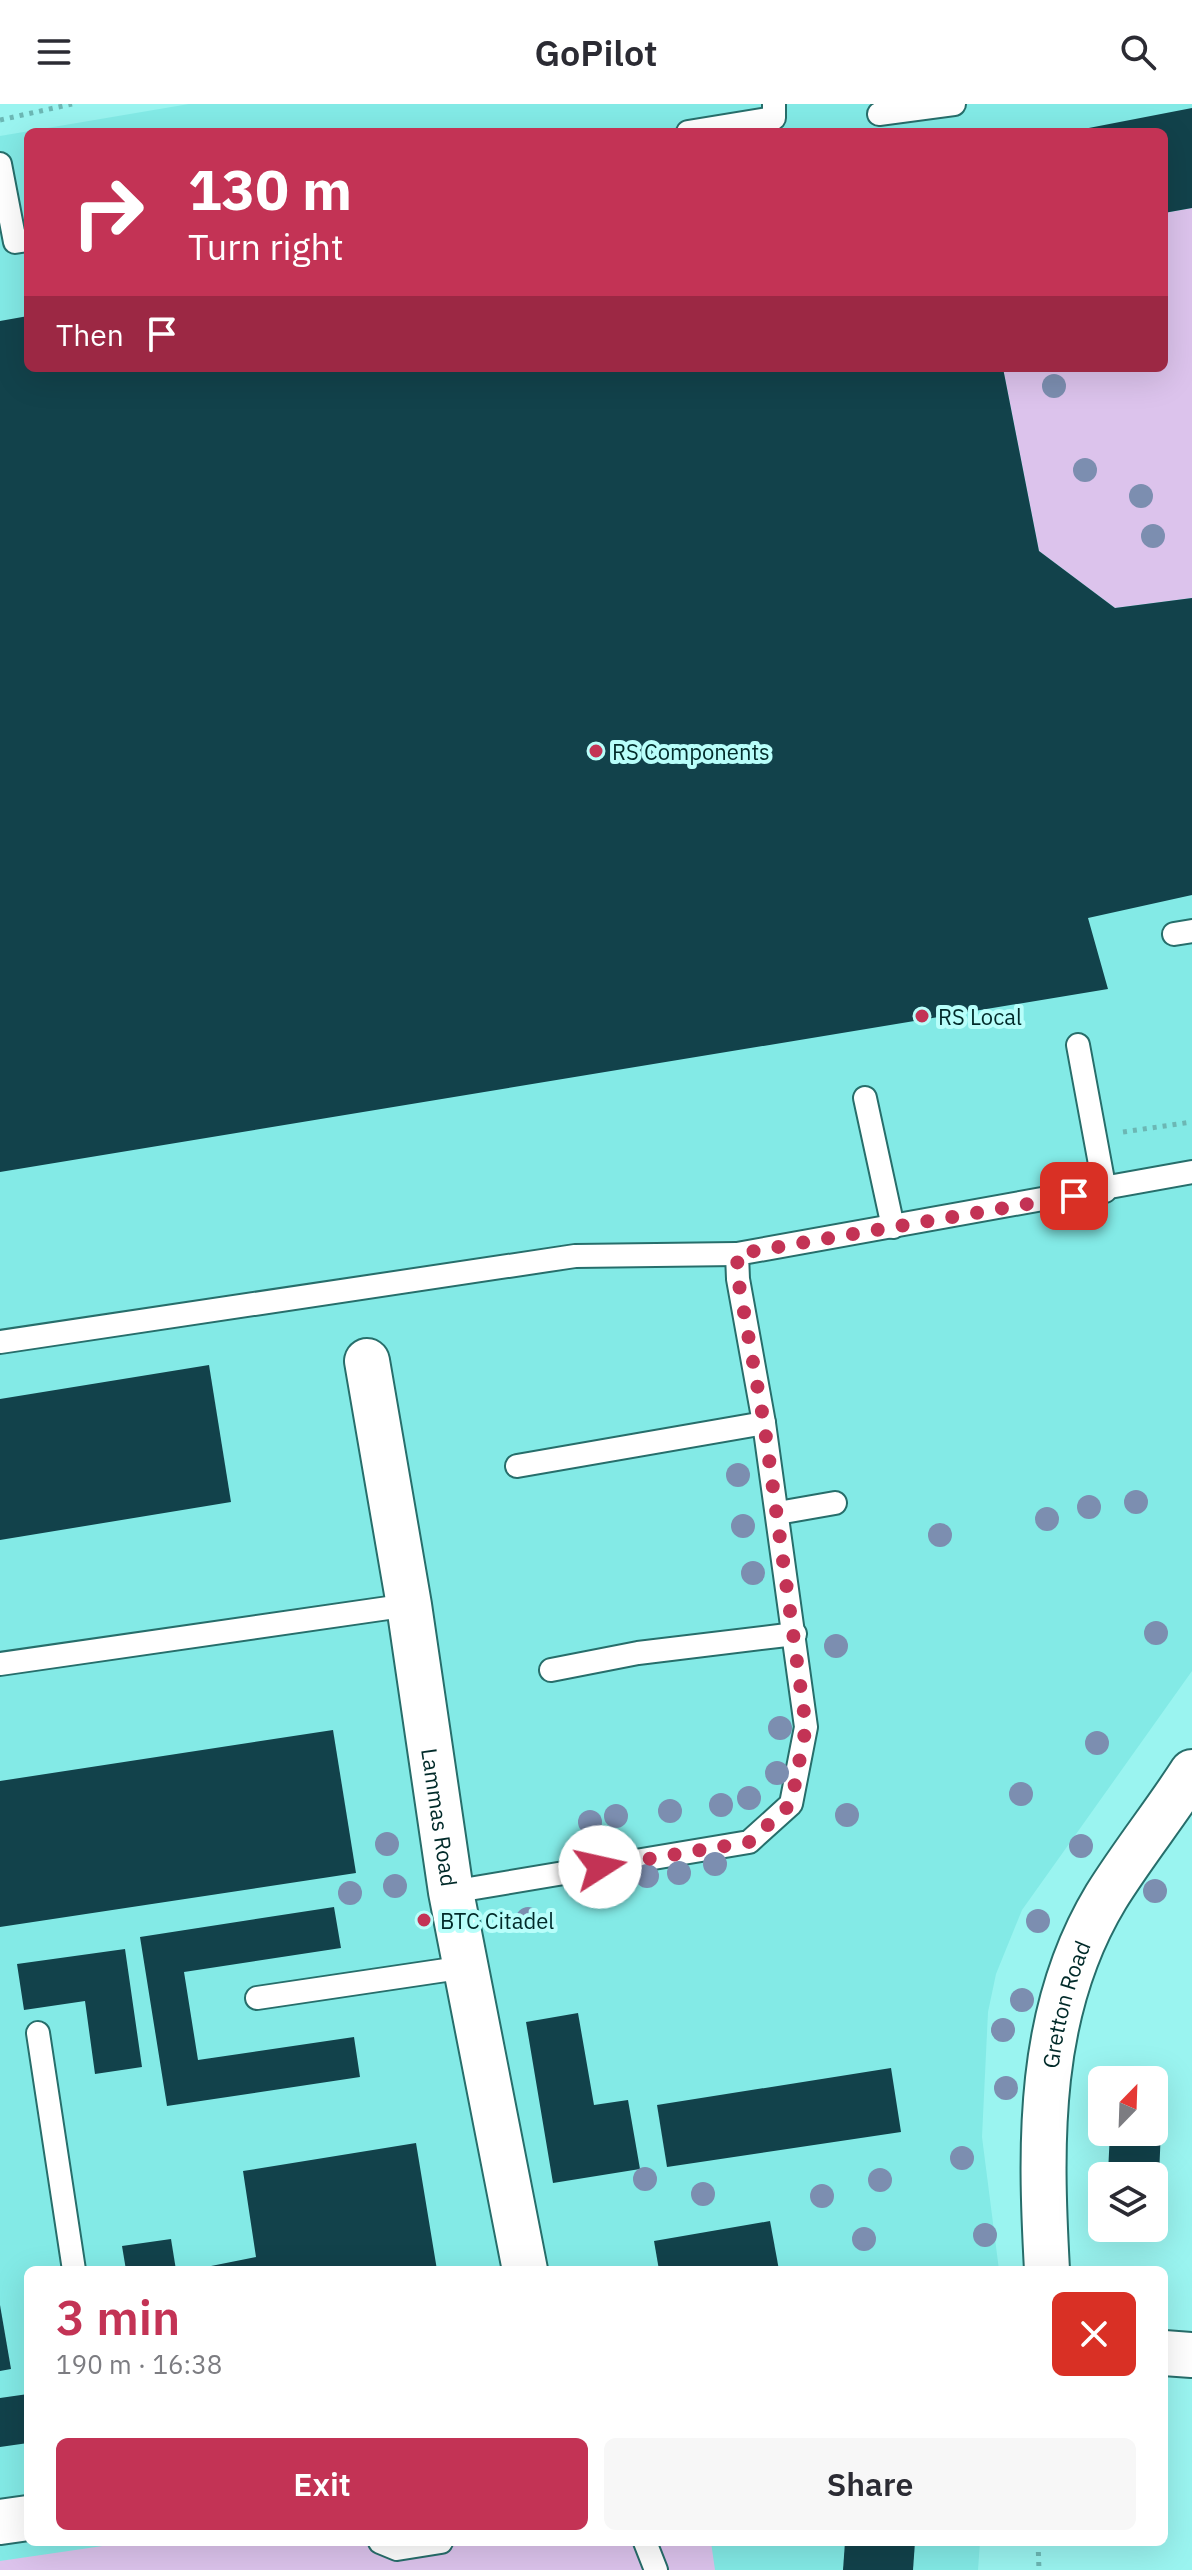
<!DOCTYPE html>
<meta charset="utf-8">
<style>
:root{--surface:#fff;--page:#f7f7f7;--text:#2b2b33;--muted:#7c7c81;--accent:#c33355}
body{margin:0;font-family:"IBM Plex Sans",sans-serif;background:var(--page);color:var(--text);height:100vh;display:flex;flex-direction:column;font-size:30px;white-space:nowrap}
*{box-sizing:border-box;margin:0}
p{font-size:26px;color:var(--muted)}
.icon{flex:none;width:44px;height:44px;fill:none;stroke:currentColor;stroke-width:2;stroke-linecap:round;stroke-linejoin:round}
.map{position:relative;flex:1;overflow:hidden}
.side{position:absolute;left:24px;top:2162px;width:1144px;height:280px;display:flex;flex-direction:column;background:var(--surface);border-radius:12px;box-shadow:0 8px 32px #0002}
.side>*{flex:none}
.hud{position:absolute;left:24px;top:24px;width:1144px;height:244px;border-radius:12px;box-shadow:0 8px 32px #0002;background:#c33355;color:#fff;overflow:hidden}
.needle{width:52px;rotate:23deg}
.buttons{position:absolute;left:1088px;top:1962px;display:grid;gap:16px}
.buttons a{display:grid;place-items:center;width:80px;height:80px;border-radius:12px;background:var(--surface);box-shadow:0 8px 32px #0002;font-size:40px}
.pin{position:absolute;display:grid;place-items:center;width:68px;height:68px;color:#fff;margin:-34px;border-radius:16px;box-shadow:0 4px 12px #0006}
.me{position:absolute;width:88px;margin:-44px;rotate:80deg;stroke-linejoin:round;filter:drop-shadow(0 0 6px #0008)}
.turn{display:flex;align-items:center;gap:28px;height:168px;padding:0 32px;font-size:36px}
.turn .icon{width:104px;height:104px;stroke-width:2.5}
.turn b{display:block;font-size:56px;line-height:68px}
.then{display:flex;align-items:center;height:76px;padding:0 32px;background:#0003;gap:16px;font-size:30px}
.round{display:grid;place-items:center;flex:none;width:84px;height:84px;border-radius:12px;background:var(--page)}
.head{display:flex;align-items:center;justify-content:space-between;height:136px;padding:0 32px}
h1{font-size:48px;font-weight:600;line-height:60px;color:var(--accent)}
.primary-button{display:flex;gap:16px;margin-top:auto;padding:16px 32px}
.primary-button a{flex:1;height:92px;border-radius:12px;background:var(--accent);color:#fff;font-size:32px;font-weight:600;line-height:92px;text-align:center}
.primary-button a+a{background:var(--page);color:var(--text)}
header{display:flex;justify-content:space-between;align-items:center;height:104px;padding:0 32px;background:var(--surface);font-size:36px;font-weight:600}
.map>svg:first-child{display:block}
.built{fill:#83eae6;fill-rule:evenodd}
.green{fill:#dcc3ec}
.building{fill:#12424b}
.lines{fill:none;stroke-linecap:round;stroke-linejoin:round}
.service-casing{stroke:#276e6b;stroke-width:26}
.minor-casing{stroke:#276e6b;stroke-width:48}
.tertiary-casing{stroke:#276e6b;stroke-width:48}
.path{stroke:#6cb7b4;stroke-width:5;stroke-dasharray:4 6;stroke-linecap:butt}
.service{stroke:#fff;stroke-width:22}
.minor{stroke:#fff;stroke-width:44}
.tertiary{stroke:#fff;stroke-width:44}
.tree{fill:#7c8eb0}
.route{stroke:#c33355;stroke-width:14;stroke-dasharray:0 25.2}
.poi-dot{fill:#c33355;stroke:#b8fefa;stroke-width:3}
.labels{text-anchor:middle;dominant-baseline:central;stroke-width:8;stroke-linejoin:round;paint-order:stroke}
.poi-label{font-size:22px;fill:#012a29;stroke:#b8fefa;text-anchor:start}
.street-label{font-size:22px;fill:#012a29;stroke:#b8fefa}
</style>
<header><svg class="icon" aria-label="menu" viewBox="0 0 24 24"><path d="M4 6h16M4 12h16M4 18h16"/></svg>GoPilot<svg class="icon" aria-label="search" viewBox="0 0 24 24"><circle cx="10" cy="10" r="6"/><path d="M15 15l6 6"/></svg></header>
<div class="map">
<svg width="1192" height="2466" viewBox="0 0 1192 2466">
<rect width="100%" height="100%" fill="#9af4f0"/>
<path class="built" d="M 189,0 L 1192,0 L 1192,1567 L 1022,1806 L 996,1870 L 988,1908 L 982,2033 L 999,2166 L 28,2166 L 28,2438 L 980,2438 L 978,2466 L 0,2466 L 0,32 ZM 28,28 L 1164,28 L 1164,264 L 28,264 Z"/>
<g class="green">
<polygon points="1192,104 1192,494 1115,504 1039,447 1003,264 1164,264 1164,109"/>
<polygon points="130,2438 711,2438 715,2466 0,2466 0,2457"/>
</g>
<g class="building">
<polygon points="1192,4 1192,104 1164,109 1164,28 1068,28"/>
<polygon points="28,212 28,264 1003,264 1039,447 1115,504 1192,494 1192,791 1088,814 1108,885 0,1068 0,217"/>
<polygon points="209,1261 231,1398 0,1436 0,1295"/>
<polygon points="333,1626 356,1769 0,1823 0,1677"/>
<polygon points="334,1803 341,1844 184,1868 198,1956 354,1933 360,1973 167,2002 140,1833"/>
<polygon points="125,1845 142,1963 95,1970 85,1897 24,1906 17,1860"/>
<polygon points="578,1909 594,2001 628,1996 640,2065 553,2079 526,1918"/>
<polygon points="891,1964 901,2028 667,2063 657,2001"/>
<polygon points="1154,1978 1163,1978 1159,2072 1108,2069 1110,2028 1154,2028"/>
<polygon points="416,2039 437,2166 207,2166 206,2163 256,2153 243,2067"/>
<polygon points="770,2117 779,2166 659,2166 654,2137"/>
<polygon points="171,2135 176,2166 126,2166 122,2142"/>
<polygon points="0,2201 11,2265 0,2267"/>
<polygon points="28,2290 28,2339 0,2343 0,2294"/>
<polygon points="845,2438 915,2438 913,2466 843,2466"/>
</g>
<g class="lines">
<g class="service-casing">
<g id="service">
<polyline points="879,10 954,0"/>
<polyline points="688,28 774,14 774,0"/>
<polyline points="0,60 15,138 28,136"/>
<polyline points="1174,830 1192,827"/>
<polyline points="1078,941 1105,1087"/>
<polyline points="865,994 893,1123"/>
<polyline points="0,1238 575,1152 737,1150"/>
<polyline points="517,1362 764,1319"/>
<polyline points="778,1409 835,1399"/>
<polyline points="0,1560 409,1501"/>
<polyline points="551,1566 638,1549 795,1530"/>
<polyline points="451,1788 749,1738 791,1700 806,1623 764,1319 738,1175 737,1150 1192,1068"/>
<polyline points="257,1894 466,1863"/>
<polyline points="38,1929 74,2166"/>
<polyline points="380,2438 397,2445 441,2438"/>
<polyline points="645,2438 656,2466"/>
</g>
</g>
<g class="minor-casing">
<g id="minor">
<path id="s1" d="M 367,1257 L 409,1501 L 451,1788 L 525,2166"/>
<path id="s2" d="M 1047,2166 C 1040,2039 1037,1907 1106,1793 C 1132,1751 1165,1710 1192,1668"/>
</g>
</g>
<g class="tertiary-casing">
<g id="tertiary">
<polyline points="1164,2249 1192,2251"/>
<polyline points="0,2418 28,2414"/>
</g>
</g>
<g class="path">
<polyline points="0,16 72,0"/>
<polyline points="1123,1028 1192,1018"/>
<polyline points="1038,2438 1039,2466"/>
</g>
<use href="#service" class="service"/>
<use href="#minor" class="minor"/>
<use href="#tertiary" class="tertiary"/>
</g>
<g class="tree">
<circle cx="1054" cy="282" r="12"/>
<circle cx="1085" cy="366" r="12"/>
<circle cx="1141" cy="392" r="12"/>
<circle cx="1153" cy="432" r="12"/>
<circle cx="738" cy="1371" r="12"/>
<circle cx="1136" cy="1398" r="12"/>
<circle cx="1089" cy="1403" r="12"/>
<circle cx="1047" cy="1415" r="12"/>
<circle cx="743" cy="1422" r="12"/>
<circle cx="940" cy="1431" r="12"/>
<circle cx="753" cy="1469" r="12"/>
<circle cx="1156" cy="1529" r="12"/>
<circle cx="836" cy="1542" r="12"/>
<circle cx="780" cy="1624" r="12"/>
<circle cx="1097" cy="1639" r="12"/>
<circle cx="777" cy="1669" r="12"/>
<circle cx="1021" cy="1690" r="12"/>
<circle cx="749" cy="1694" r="12"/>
<circle cx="721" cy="1701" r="12"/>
<circle cx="670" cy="1707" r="12"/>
<circle cx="847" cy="1711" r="12"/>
<circle cx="616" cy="1712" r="12"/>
<circle cx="590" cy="1718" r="12"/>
<circle cx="387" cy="1740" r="12"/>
<circle cx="1081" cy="1742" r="12"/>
<circle cx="715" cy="1760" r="12"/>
<circle cx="679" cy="1769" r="12"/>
<circle cx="647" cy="1772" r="12"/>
<circle cx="395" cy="1782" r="12"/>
<circle cx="1155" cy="1787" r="12"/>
<circle cx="350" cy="1789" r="12"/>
<circle cx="528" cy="1815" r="12"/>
<circle cx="1038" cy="1817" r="12"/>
<circle cx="1022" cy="1896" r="12"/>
<circle cx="1003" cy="1926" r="12"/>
<circle cx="1006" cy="1984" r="12"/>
<circle cx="962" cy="2054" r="12"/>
<circle cx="645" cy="2075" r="12"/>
<circle cx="880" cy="2076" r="12"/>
<circle cx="703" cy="2090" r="12"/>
<circle cx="822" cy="2092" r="12"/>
<circle cx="985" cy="2131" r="12"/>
<circle cx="864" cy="2135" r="12"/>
</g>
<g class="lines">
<polyline class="route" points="600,1763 749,1738 791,1700 806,1623 764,1319 738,1175 737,1150 1074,1092"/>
</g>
<g class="poi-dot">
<circle cx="596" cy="647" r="8"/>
<circle cx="922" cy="912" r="8"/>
<circle cx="424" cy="1816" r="8"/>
</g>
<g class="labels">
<g class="poi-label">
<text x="612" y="647">RS Components</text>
<text x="938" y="912">RS Local</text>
<text x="440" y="1816">BTC Citadel</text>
</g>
<g class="street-label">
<text stroke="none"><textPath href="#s1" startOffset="462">Lammas Road</textPath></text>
<text stroke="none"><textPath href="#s2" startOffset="268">Gretton Road</textPath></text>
</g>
</g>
</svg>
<div class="buttons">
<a><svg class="needle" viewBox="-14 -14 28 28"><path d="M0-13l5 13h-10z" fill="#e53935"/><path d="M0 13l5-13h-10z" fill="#7c7c81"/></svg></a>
<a><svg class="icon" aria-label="layers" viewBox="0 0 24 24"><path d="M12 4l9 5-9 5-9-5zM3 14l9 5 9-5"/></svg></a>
</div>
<div class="pin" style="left:1074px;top:1092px;background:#d93025"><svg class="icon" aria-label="arrive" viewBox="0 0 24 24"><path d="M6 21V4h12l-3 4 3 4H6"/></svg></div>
<svg class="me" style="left:600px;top:1763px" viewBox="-20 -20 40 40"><circle r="19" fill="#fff"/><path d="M0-13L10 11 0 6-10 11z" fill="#c33355"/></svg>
<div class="hud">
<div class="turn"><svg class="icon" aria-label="right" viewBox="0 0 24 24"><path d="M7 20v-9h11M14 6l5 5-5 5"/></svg><div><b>130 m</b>Turn right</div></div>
<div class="then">Then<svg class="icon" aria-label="arrive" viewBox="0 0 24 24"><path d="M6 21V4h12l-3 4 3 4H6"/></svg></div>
</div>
<section class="side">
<div class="head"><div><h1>3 min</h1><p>190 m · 16:38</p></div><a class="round" style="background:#d93025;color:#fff"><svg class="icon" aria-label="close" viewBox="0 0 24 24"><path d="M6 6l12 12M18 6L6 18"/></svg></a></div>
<div class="primary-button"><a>Exit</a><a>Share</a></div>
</section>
</div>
